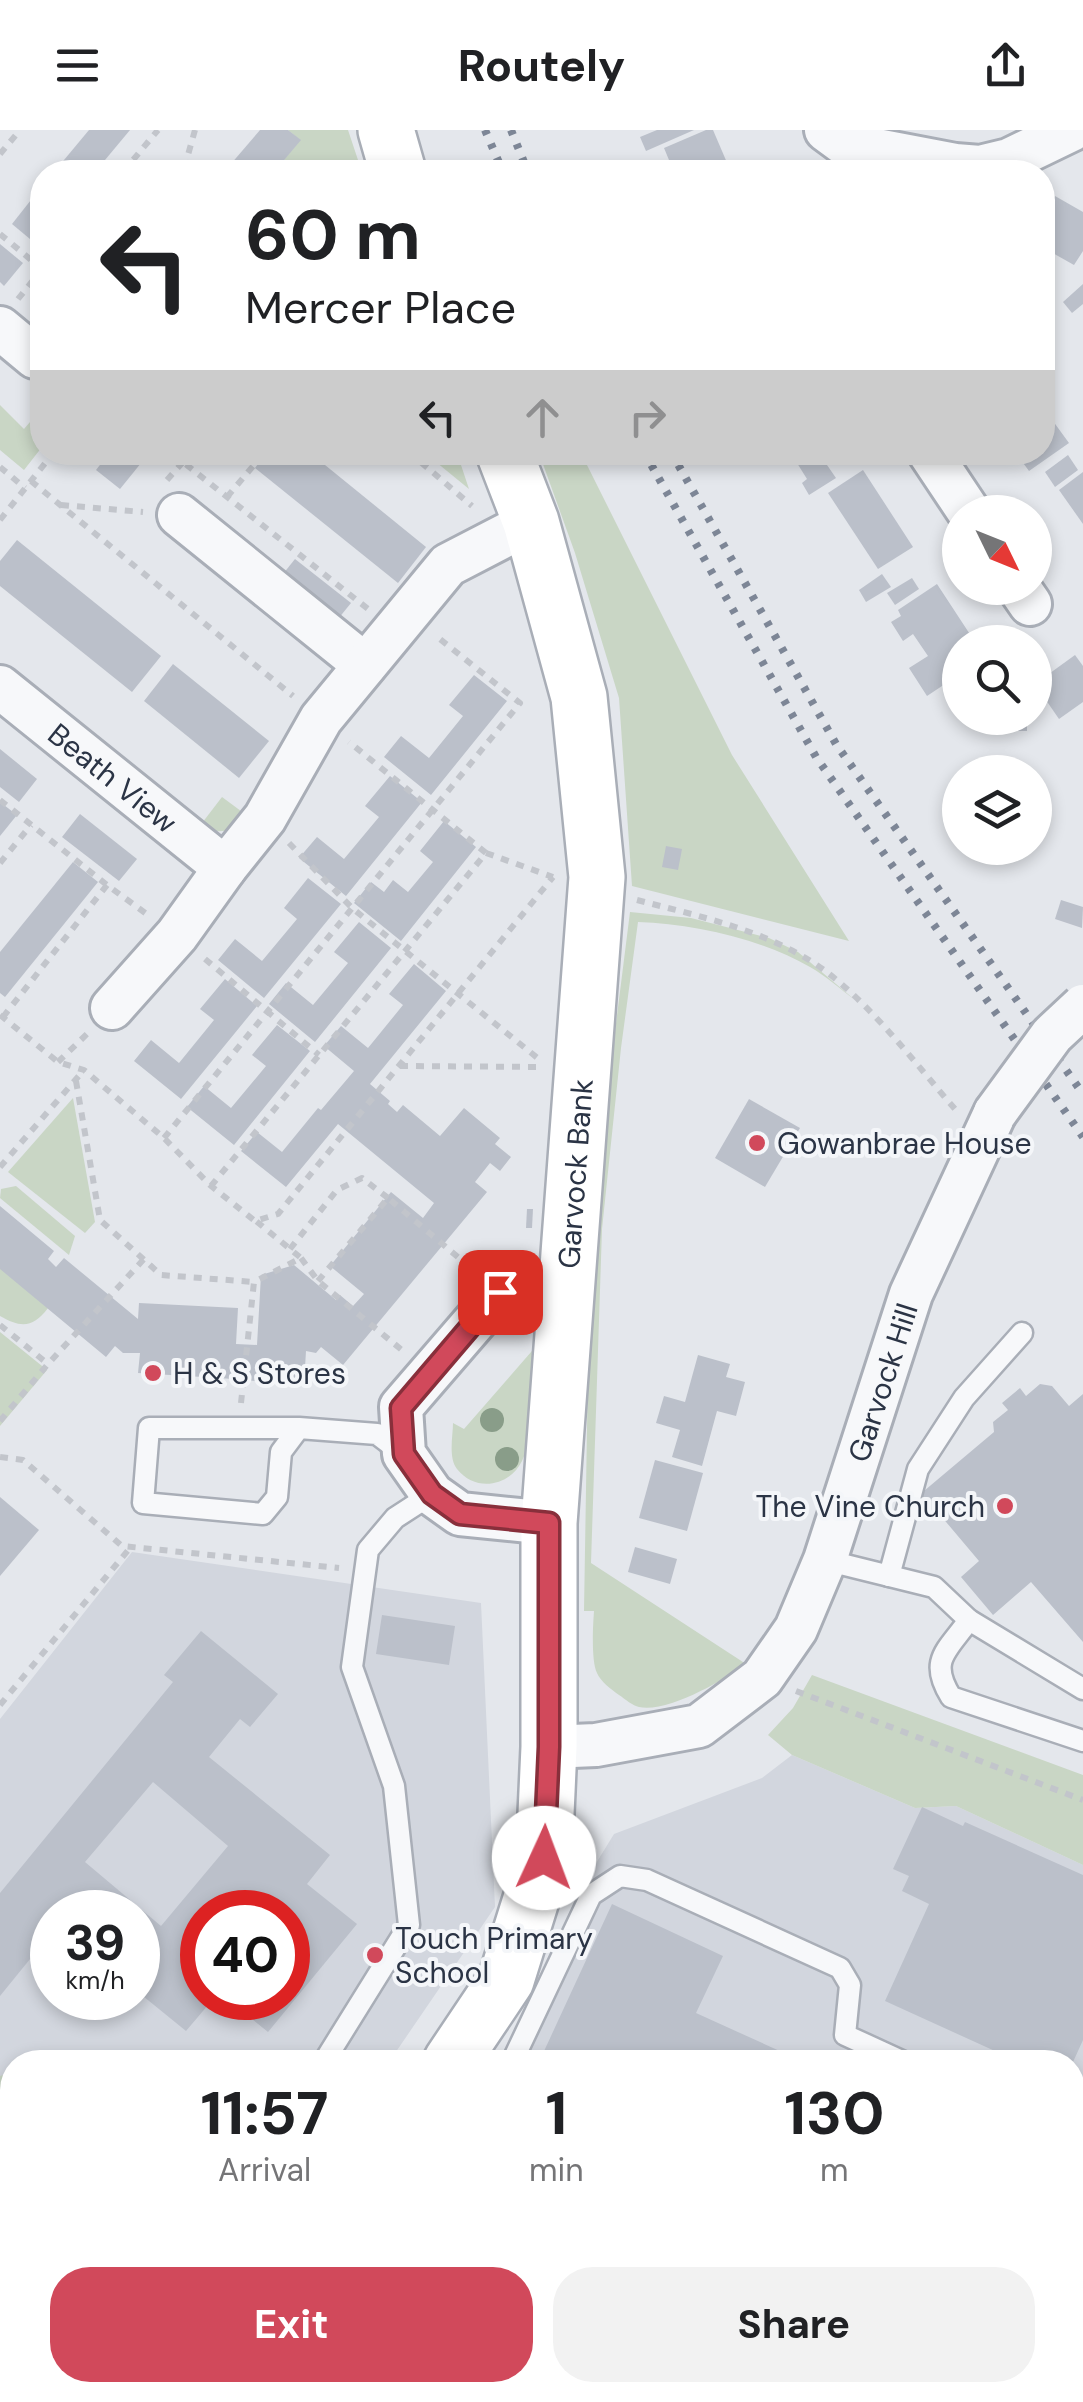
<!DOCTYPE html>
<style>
:root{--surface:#fff;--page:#f2f2f2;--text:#202124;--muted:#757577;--accent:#d1495b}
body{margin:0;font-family:"DM Sans",sans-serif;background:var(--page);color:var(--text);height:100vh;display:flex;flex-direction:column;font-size:38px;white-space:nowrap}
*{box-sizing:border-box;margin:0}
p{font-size:32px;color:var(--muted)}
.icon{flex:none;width:55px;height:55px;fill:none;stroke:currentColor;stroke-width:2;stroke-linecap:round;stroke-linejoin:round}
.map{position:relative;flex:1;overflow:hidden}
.panel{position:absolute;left:0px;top:1920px;width:1085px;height:352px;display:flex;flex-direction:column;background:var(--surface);border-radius:40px 40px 0 0;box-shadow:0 5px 15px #0003}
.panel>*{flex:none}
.banner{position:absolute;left:30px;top:30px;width:1025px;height:305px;border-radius:40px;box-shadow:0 5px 15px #0003;background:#fff;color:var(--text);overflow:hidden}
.needle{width:65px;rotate:133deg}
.tools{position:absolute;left:942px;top:365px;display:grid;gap:20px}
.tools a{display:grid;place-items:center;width:110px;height:110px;border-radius:50%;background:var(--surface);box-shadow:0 5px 15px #0003;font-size:50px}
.speed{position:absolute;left:30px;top:1760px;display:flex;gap:20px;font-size:50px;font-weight:700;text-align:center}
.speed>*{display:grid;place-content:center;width:130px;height:130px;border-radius:50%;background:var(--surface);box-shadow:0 5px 15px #0003;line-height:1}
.speed small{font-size:25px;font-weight:400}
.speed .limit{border:15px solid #d22;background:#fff;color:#111}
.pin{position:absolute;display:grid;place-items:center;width:85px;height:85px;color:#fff;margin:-42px;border-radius:20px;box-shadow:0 5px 15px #0006}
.me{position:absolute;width:110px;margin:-55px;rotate:2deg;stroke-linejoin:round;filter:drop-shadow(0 0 8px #0008)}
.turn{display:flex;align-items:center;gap:35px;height:210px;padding:0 50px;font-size:45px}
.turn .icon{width:130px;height:130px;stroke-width:2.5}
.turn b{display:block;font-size:70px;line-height:85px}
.lanes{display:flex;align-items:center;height:95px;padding:0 50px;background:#0003;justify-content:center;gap:50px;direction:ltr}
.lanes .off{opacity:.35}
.eta{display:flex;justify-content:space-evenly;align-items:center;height:170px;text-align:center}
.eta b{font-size:60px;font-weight:700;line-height:70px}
.primary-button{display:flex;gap:20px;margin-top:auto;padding:20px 50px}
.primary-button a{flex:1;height:115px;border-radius:40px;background:var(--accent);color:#fff;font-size:40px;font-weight:700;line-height:115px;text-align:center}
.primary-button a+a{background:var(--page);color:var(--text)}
header{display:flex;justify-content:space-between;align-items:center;height:130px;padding:0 50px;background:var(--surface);font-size:45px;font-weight:700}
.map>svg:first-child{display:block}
.built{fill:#d2d6de;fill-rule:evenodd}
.green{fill:#c9d6c5}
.building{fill:#bbc0ca;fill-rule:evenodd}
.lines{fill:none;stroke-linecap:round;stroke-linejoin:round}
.lane-casing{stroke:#a9aeb7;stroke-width:25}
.street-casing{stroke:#a9aeb7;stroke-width:48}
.secondary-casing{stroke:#a9aeb7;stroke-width:60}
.path{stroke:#c2c5cb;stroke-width:6;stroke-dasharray:8 8;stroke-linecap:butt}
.lane{stroke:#f7f8fa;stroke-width:20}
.street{stroke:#f7f8fa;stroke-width:42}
.secondary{stroke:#fff;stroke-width:55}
.rail{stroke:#7d8696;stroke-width:8;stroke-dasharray:5 10;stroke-linecap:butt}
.street-bridge-casing{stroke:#a9aeb7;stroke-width:48;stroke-linecap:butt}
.street-bridge{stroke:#f7f8fa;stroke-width:42}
.tree{fill:#899d89}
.route-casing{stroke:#882f3b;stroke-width:25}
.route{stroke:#d1495b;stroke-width:18}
.poi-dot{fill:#d1495b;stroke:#f4f6f9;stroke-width:4}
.labels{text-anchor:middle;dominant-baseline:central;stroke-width:8;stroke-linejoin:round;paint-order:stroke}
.street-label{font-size:30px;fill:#2b3445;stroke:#f4f6f9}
.poi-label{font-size:30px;fill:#2b3445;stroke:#f4f6f9;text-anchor:start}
</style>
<header><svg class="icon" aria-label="menu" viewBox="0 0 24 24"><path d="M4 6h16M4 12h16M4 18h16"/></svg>Routely<svg class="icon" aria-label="share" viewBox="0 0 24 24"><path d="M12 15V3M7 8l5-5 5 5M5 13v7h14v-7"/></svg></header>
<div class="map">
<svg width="1083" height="2272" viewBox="0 0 1083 2272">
<rect width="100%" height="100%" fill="#e4e7ec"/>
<g class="built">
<path d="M 132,1422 L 481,1473 L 495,1777 L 389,1932 L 12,1932 L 12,2260 L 117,2260 L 106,2272 L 0,2272 L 0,1589 ZM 52,1782 L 138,1782 L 138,1868 L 52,1868 ZM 202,1782 L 288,1782 L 288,1868 L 202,1868 Z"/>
<polygon points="792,1625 915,1678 956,1676 1083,1735 1083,2272 333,2272 327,2268 330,2260 1072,2260 1072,1932 497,1932 547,1850 595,1735 614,1704 762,1648"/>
</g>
<g class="green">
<polygon points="288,0 348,0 362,42 274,42 300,10"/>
<polygon points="0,275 24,299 42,278 42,317 24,340 0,320"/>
<polygon points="425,323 457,323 469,359"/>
<polygon points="539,323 581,323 732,625 849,811 632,756 619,568 575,423"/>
<path d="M 222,667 L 253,690 C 235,701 218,705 199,697 Z"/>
<path d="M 630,782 L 691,788 L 769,808 L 798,822 L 855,870 C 840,859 826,846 810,837 C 762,809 693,794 638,792 L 621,918 L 602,1099 L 591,1433 L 746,1534 C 724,1550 668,1583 639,1577 C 633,1576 625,1569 619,1565 C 612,1560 600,1551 597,1543 C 591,1531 593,1495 594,1481 L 584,1481 L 588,1238 L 610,941 Z"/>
<polygon points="73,968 95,1092 85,1103 8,1042"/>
<polygon points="16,1056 75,1106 69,1125 0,1068 1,1059"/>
<path d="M 0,1138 L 48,1178 C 33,1198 21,1198 0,1186 Z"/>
<polygon points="0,1202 47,1240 0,1296"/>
<path d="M 538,1214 C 535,1246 536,1303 522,1331 C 510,1356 476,1363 457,1339 C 448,1327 453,1306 453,1293 L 464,1299 Z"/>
<polygon points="812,1545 1083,1645 1083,1735 956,1676 915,1678 792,1625 768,1605 793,1578"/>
<polygon points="12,1942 12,2260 105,2260 95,2272 0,2272 0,1946"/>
<polygon points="117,2260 184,2260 177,2272 106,2272"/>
</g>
<g class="building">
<polygon points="89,0 130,0 95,42 54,42"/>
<polygon points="260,0 288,0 301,10 274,42 224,42"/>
<polygon points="657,0 694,0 646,21 640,7"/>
<polygon points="706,0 713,0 731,42 674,42 664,18"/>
<polygon points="42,56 42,107 36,114 12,94"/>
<polygon points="1055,66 1083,82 1083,121 1074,135 1042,117 1042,88"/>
<polygon points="0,114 23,133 4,156 0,152"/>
<polygon points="1083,154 1083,174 1072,183 1063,172"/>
<polygon points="1042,276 1069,313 1029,341 1015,322 1042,322"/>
<polygon points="110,322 150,322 120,359 96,340"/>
<polygon points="267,322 309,322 426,417 398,453 255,338"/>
<polygon points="813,322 825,322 831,332 827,335 836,348 809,365 802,353 807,349 797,333"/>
<polygon points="1068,325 1078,340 1055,357 1045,342"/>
<polygon points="863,340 913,417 878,439 828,363"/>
<polygon points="1083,342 1083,394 1059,360"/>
<polygon points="17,410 161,526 132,562 0,456 0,431"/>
<polygon points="295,429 351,473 334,494 279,449"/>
<polygon points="882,444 891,457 866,472 859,460"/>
<polygon points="912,448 919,459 895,475 887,463"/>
<polygon points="937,454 975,512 960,512 960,544 927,566 909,538 928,526 913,504 903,511 891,492 901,486 898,480"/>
<polygon points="1075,525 1083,536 1083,572 1059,589 1035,554"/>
<polygon points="173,534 269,611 239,648 144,571"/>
<polygon points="474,545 507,571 431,665 384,627 401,606 429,628 463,586 449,575"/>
<polygon points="995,588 1027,588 1027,601 996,601"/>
<polygon points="0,619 37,649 19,672 0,657"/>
<polygon points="390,646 422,672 346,766 299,728 317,707 344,729 379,687 365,676"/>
<polygon points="0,672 17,685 0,706"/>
<polygon points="80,684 137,729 119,751 62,707"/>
<polygon points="444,691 476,717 401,811 354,773 371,752 384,762 393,750 408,762 433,732 420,721"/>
<polygon points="666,716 682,719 678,740 662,737"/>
<polygon points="73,732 98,752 5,867 0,863 0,822"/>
<polygon points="308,748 341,774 264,868 218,830 235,809 262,831 297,789 284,778"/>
<polygon points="1061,770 1083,777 1082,798 1055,789"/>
<polygon points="359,792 391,818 315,912 269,874 286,853 313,875 348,833 334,822"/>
<polygon points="414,834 446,861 370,954 390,971 388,974 397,982 403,975 440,1006 464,978 500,1008 495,1014 511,1027 500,1041 490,1033 475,1052 487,1062 343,1235 321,1217 316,1223 306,1221 304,1254 241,1250 243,1230 236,1229 234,1249 138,1243 140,1223 123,1223 115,1216 106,1227 0,1139 0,1076 54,1121 48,1129 56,1137 64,1128 138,1189 139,1173 238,1178 236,1214 257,1215 261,1145 294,1135 336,1170 340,1165 353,1176 364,1164 330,1136 391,1062 423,1088 434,1073 338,994 286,1057 241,1021 257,1002 282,1022 318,978 321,980 354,941 324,916 341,896 368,918 403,875 389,864"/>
<polygon points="225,849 257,876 181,969 134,931 151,910 179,933 214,890 200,879"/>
<polygon points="277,895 310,921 234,1015 187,977 204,956 231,978 266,936 252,925"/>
<polygon points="749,969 800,998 765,1057 715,1028"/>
<polygon points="527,1079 533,1079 532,1098 526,1098"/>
<polygon points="698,1225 730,1234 726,1247 745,1252 736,1286 717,1281 702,1336 672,1327 680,1300 656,1293 664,1266 685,1272"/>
<polygon points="1040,1254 1052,1256 1069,1276 1083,1264 1083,1512 1031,1452 993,1485 961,1447 979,1431 941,1386 937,1389 918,1366 994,1302 993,1292 1008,1280 1002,1273 1020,1258 1026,1266"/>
<polygon points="655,1330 703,1343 687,1401 639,1388"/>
<polygon points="0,1367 39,1400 0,1446"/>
<polygon points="635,1417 677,1429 670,1454 628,1442"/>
<polygon points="382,1485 455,1496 449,1535 376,1524"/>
<path d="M 201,1501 L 278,1564 L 250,1597 L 240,1589 L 209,1627 L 330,1725 L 307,1754 L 357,1794 L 268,1902 L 226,1868 L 288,1868 L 288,1782 L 202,1782 L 202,1868 L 214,1868 L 186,1901 L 138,1862 L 138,1782 L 52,1782 L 52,1802 L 0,1866 L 0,1763 L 173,1552 L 164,1545 ZM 153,1652 L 228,1716 L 161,1796 L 85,1732 Z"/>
<polygon points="922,1677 963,1696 965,1692 1083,1745 1083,1910 1073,1932 1019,1932 885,1871 929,1774 902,1761 909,1746 893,1739"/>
<polygon points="612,1774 723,1826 696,1883 804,1932 539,1932"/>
<polygon points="421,2260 837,2260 832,2272 447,2272"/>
</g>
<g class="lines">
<g class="lane-casing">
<g id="lane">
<polyline points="299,1298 281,1322 277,1367 263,1384 143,1373 149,1298 299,1298 377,1304 402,1323"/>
<polyline points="825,1430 934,1457 969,1490 1083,1559"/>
<polyline points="889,1446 918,1339 964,1268 1022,1203"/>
<path d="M 969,1490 C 947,1521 928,1530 951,1567 L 1083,1611"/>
<polyline points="325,1930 409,1795 394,1656 352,1537 368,1420 395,1388 432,1364"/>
<polyline points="512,1932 591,1765 620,1746 647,1750 840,1838 850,1855 845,1905 904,1932"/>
<polyline points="394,2260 419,2272"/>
<polyline points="907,2272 914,2260"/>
</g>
</g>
<g class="street-casing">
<g id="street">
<polyline points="826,0 845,14 955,35 980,37 1009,30 1071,0"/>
<polyline points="0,198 35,227"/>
<polyline points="929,322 969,382"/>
<polyline points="179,385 365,535"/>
<polyline points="1019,458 1030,474"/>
<path id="s1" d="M 0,557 L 225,738"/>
<polyline points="112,878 177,805 225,738 265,688 321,589 448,435 531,392"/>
<polyline points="514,1146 401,1277 404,1324 432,1364 460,1384 549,1393"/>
<path id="s2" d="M 549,1617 L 596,1615 L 699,1596 L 762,1548 L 796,1499 L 825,1430 L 911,1164 L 995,983"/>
<polyline points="1072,2068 1078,2043 1083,2030"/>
<polyline points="1032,2272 1034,2260"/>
</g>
</g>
<g class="secondary-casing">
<g id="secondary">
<polyline points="386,0 398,42"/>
<path id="s3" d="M 451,1932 L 506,1850 L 544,1728 L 549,1617 L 549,1393 L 597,747 L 579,567 L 531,392 L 504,322"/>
<polyline points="232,2262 244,2272"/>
</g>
</g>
<g class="path">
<polyline points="195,0 186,32 198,42"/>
<polyline points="0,24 20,0"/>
<polyline points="123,42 158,0"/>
<polyline points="0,104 42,139"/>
<polyline points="18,169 42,139"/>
<polyline points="190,322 183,332 368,479"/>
<polyline points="409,322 472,376"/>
<polyline points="0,337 25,358"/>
<polyline points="167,350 183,332"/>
<polyline points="31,351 293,566"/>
<polyline points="227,367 265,322"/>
<polyline points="61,375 143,382"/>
<polyline points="0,390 54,322"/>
<polyline points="0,670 107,755 148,785"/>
<polyline points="289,713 352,778 540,930"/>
<polyline points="486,723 553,747"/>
<polyline points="0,733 31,695"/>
<path d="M 637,770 C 694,785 752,797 804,827 C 859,858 913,931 955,979"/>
<polyline points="205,829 319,925"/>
<polyline points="0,885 58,932 84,940 164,1008 211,1056 255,1091 278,1084 553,747"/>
<polyline points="3,887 107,755"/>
<polyline points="58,932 87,904"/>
<polyline points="400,936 543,937"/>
<polyline points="76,951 100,1090 161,1145 254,1152"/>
<polyline points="164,1008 520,573 436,506"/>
<polyline points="0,1037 84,940"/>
<polyline points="211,1056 486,723 349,612"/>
<polyline points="290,1119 337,1060 362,1048 388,1068"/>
<polyline points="301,1128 318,1151 403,1221"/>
<polyline points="318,1151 388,1068 472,1139"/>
<polyline points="0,1195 48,1234"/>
<polyline points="241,1273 254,1152 301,1128 256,1091"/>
<polyline points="0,1291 48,1234 144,1129"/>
<polyline points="0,1327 23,1330 122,1416 339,1438"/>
<polyline points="796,1561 1083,1670"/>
<polyline points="0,1575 130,1418"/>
</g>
<use href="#lane" class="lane"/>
<use href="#street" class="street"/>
<use href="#secondary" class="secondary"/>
<g class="rail">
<polyline points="485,0 503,42"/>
<polyline points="511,0 528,42"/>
<polyline points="644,322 816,627 1083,1007"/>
<polyline points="671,322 836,614 1083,964"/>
</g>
<g class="street-bridge-casing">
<polyline id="street-bridge" points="995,983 1052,905 1083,876"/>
</g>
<use href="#street-bridge" class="street-bridge"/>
</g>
<g class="tree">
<circle cx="492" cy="1290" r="12"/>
<circle cx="507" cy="1329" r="12"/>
</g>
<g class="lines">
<g class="route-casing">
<polyline id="route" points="500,1162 401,1278 404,1324 432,1364 460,1384 549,1393 549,1617 544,1728"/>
</g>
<use href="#route" class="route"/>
</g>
<g class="poi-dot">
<circle cx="757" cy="1013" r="10"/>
<circle cx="153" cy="1243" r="10"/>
<circle cx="1005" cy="1376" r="10"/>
<circle cx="375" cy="1825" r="10"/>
</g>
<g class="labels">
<g class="street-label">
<text stroke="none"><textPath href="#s1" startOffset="145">Beath View</textPath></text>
<text stroke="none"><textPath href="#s3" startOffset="912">Garvock Bank</textPath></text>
<text stroke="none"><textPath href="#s2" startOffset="552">Garvock Hill</textPath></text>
</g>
<g class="poi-label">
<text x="777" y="1013">Gowanbrae House</text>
<text x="173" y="1243">H &amp; S Stores</text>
<text x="985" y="1376" text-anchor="end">The Vine Church</text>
<text x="395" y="1808">Touch Primary<tspan x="395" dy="34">School</tspan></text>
</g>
</g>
</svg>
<div class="tools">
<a><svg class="needle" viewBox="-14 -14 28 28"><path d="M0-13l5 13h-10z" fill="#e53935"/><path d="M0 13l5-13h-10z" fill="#757577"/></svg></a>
<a><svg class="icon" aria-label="search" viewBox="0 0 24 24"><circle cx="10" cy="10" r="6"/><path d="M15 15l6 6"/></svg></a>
<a><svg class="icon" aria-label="layers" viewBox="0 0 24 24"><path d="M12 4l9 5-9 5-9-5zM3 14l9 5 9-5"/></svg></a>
</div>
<div class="speed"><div>39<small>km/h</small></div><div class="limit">40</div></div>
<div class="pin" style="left:500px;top:1162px;background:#d93025"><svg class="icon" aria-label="arrive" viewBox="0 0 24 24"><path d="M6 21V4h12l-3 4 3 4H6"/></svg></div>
<svg class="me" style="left:544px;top:1728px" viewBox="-20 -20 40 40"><circle r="19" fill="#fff"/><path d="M0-13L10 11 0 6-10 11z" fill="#d1495b"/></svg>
<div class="banner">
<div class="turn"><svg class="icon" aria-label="left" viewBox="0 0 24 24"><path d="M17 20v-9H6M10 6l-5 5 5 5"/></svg><div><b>60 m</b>Mercer Place</div></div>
<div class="lanes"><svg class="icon" aria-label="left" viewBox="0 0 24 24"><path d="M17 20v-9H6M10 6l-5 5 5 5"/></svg><svg class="icon off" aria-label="ahead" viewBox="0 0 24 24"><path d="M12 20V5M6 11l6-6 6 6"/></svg><svg class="icon off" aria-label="right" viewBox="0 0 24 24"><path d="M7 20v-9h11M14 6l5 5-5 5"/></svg></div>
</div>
<section class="panel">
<div class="eta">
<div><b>11:57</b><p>Arrival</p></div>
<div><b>1</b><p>min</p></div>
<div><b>130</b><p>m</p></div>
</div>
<div class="primary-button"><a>Exit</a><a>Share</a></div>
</section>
</div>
